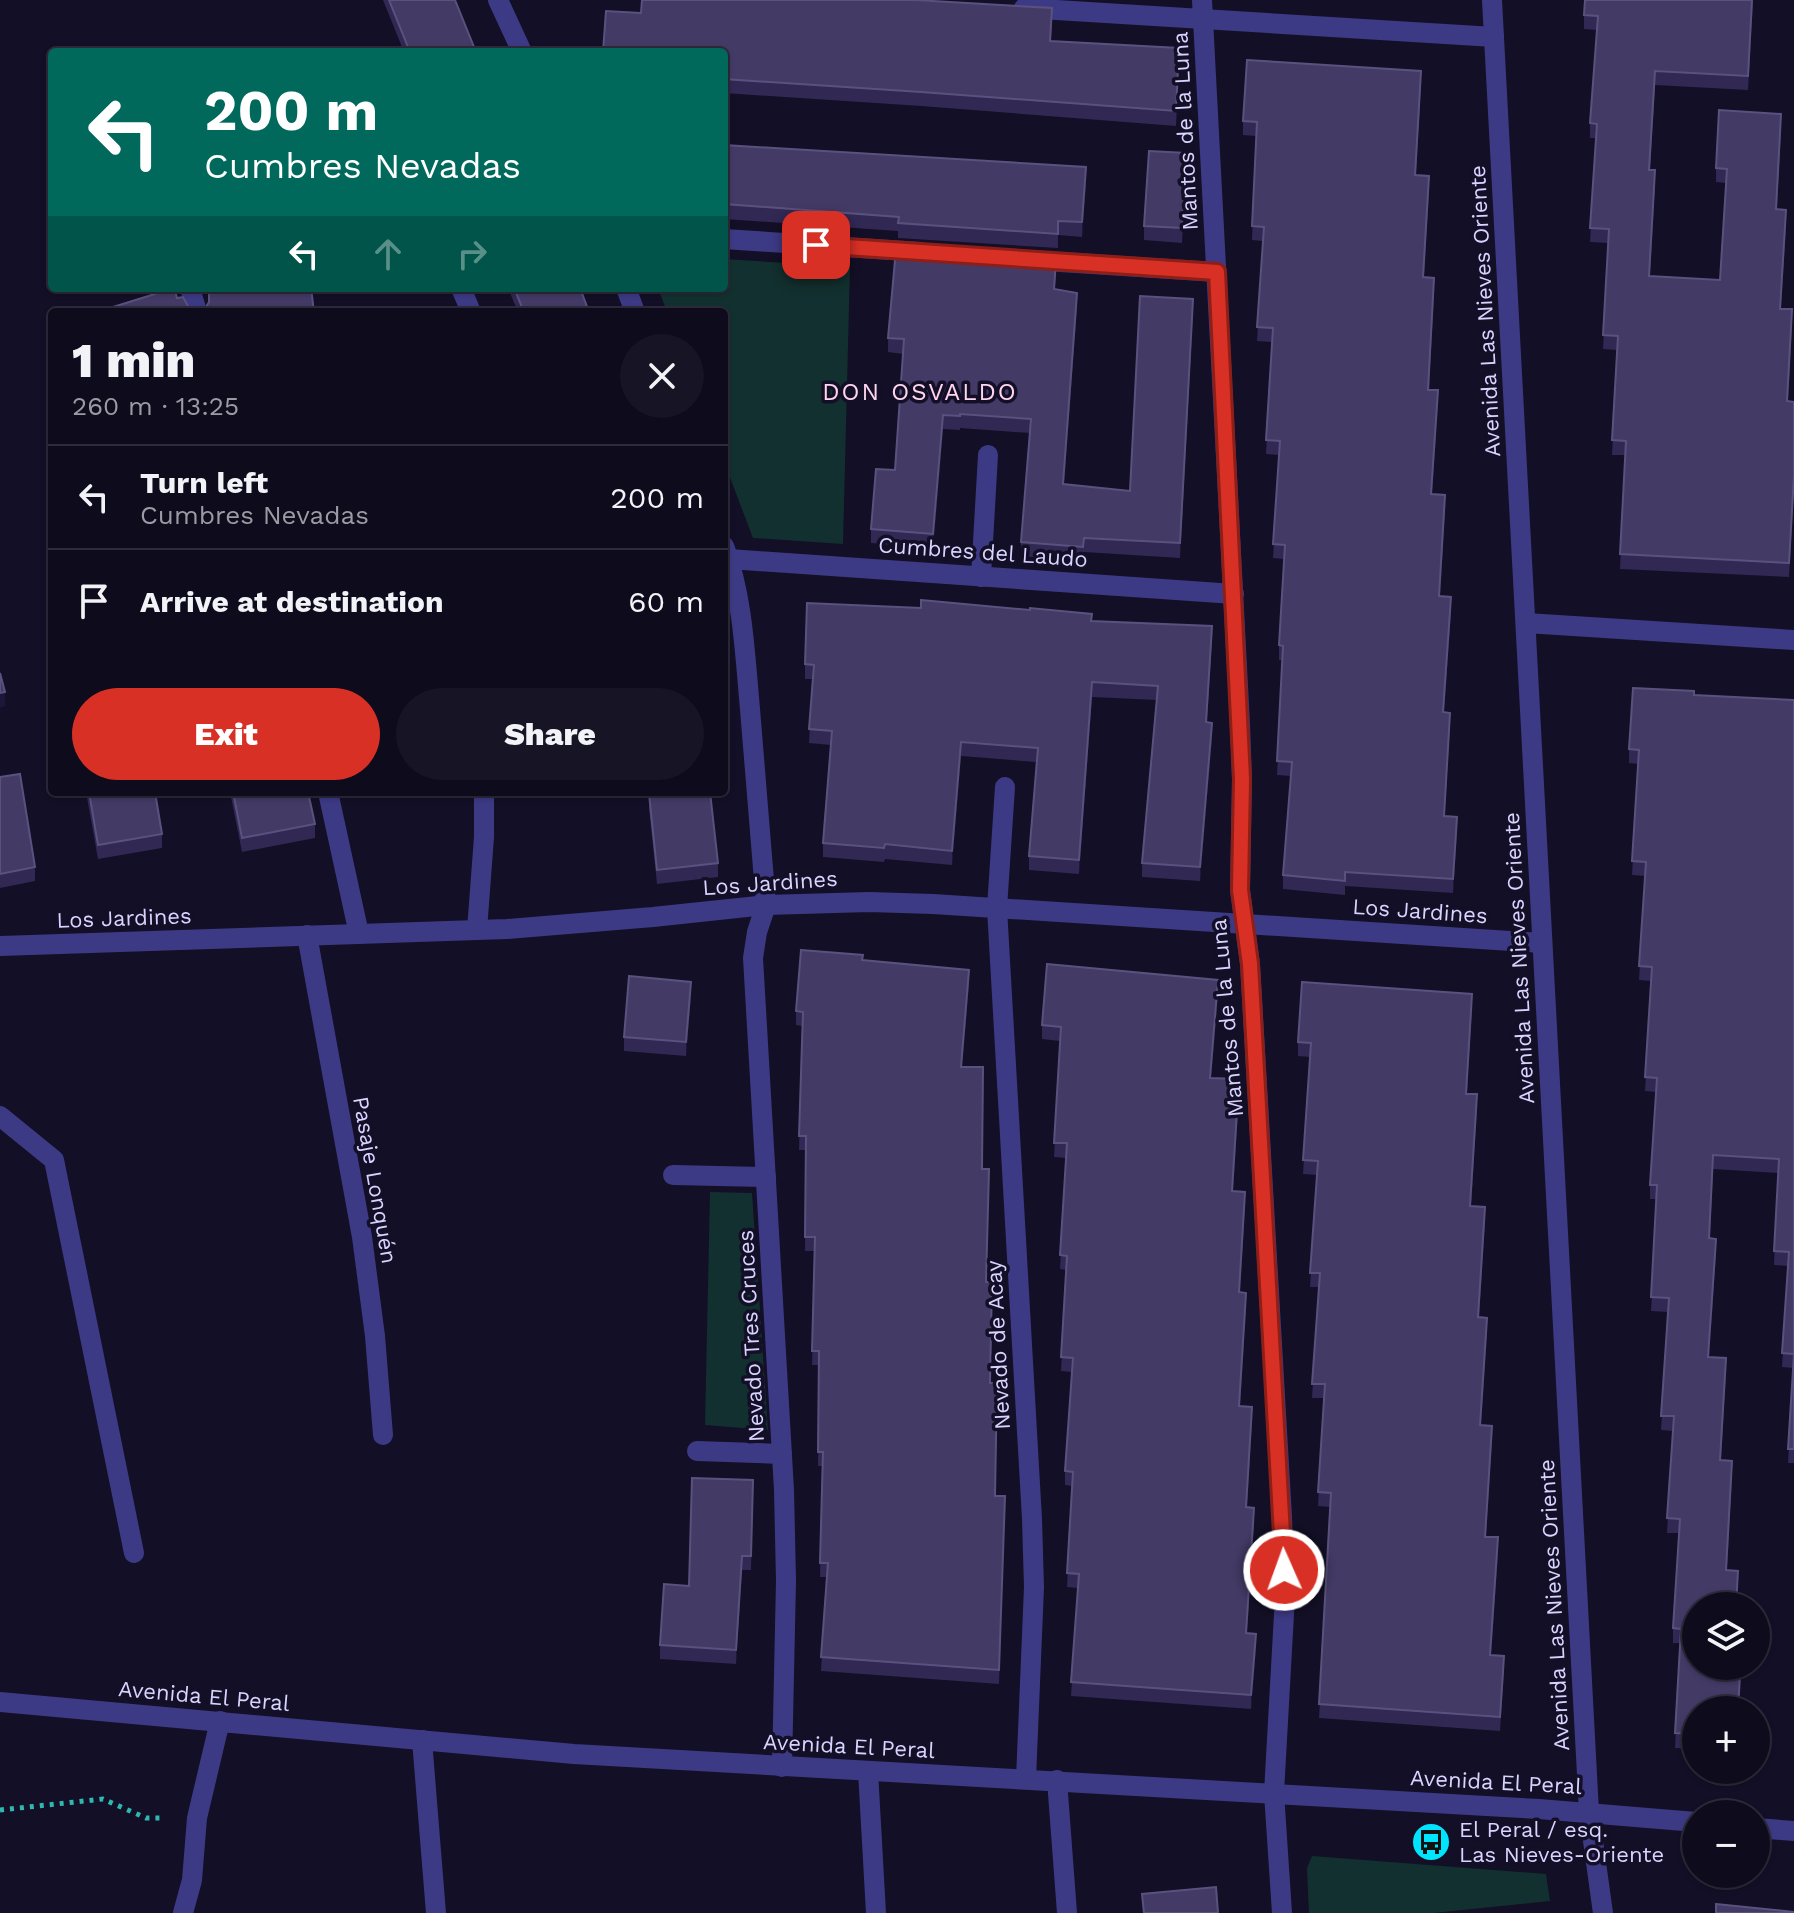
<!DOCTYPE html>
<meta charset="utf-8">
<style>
:root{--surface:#0e0b1c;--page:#171425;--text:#f1f3f6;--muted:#9b9ba3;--line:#2e2b3b;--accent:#d93025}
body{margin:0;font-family:"Work Sans",sans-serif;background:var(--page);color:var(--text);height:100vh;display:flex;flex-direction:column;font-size:30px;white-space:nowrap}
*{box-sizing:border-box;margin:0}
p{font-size:26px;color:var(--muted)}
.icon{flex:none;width:44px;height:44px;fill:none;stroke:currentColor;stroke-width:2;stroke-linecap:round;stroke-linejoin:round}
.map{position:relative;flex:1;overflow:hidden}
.sheet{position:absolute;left:48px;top:308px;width:680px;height:488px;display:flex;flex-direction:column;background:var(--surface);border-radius:8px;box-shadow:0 2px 6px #0004,0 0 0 2px var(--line)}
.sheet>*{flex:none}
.guide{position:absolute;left:48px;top:48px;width:680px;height:244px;border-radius:8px;box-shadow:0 2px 6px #0004,0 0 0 2px var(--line);background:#00695c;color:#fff;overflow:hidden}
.buttons{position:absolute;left:1682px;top:1592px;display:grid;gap:16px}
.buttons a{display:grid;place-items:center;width:88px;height:88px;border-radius:50%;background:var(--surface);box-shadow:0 2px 6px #0004,0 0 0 2px var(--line);font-size:40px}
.pin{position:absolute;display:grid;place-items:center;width:68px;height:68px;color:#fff;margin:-34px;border-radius:16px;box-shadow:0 4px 12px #0006}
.me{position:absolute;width:88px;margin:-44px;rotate:358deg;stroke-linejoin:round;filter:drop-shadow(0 0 6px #0008)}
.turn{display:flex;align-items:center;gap:28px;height:168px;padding:0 24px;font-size:36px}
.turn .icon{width:104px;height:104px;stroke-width:2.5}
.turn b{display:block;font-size:56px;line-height:68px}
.lanes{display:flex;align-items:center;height:76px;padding:0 24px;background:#0003;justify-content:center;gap:40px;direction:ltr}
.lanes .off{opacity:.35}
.round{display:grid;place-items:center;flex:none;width:84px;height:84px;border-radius:42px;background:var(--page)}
.head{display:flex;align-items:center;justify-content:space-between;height:136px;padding:0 24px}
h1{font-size:48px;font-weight:800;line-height:60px}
.button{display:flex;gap:16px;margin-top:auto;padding:16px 24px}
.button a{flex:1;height:92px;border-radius:48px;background:var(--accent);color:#fff;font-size:32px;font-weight:800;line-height:92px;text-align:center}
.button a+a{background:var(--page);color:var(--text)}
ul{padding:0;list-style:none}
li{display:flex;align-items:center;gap:24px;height:104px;padding:0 24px;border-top:2px solid var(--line)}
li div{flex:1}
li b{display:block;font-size:30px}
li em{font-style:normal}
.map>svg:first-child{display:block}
.green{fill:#12302f}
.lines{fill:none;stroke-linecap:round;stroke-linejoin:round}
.path{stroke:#2fb8b0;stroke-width:5;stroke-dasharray:4 6;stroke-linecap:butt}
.service{stroke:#3d3a85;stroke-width:20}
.minor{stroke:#3d3a85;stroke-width:20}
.tertiary{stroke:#3d3a85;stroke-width:20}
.wall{fill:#312854}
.shaded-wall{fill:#1d163a}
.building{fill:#433a66;stroke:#5a527e;stroke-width:2}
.route-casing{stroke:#8d1f18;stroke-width:20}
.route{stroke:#d93025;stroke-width:14}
.labels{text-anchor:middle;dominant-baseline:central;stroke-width:7;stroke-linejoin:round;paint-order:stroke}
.street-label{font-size:22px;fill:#d9d4ff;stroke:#130f26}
.poi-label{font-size:22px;fill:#d9d4ff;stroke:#130f26;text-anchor:start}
.neighbourhood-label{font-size:24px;letter-spacing:2px;fill:#ffd6f0;stroke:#130f26}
</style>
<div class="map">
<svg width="1794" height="1913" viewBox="0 0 1794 1913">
<rect width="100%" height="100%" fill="#130f26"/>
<g class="green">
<polygon points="724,259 850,267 843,544 753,538 724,462 724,312 667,312 658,288 724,288"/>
<polygon points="710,1192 752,1193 768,1430 705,1425"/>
<polygon points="1312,1856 1546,1874 1550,1901 1433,1913 1309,1913 1307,1868"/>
</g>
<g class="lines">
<polyline class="path" points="0,1810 103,1799 146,1818 164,1818"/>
<g class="service">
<polyline points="190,288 197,312"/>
<polyline points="461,288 471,312"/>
<polyline points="981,577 988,455"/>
<polyline points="328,792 359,934"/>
<polyline points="997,908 1005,787"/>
<polyline points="477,930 484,837 484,792"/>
<polyline points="0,1116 54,1160 134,1553"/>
<polyline points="673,1175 766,1177"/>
<polyline points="697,1451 782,1454"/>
<polyline points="422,1740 436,1913"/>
<polyline points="868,1771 876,1913"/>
<polyline points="183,1913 192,1880 197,1818 220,1721"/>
</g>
<g class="minor">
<polyline points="498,0 522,52"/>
<polyline points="1202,0 1240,724 1242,779 1240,890 1250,964 1282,1517 1285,1596 1274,1793 1282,1913"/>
<polyline points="1024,8 1494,37"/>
<polyline points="724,239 921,252"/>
<polyline points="1029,260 1217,272"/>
<polyline points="626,288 635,312"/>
<path d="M 724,546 C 743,597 745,655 750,709 C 755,774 761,839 766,905 L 757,932 L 753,958 L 784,1490 L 786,1581 L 782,1767"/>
<polyline points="729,559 1234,594"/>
<polyline points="1526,623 1794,640"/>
<polyline points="997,908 1032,1519 1034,1587 1026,1779"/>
<polyline points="307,935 362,1237 375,1336 383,1435"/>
<polyline points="0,946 507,929 653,917 766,905 869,902 933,904 1542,943"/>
<polyline points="1057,1780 1067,1913"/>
</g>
<g class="tertiary">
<polyline points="1492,0 1589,1812 1603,1913"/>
<polyline points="0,1702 574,1754 1539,1809 1696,1822"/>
<polyline points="1756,1828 1794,1831"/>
</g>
</g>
<g class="wall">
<polygon points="383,0 455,0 476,52 404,52"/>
<polygon points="1753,0 1748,90 1655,85 1650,170 1655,184 1650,276 1720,280 1726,183 1716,182 1716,168 1781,128 1777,209 1786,224 1781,309 1792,324 1788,401 1794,402 1794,489 1789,577 1620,569 1625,455 1612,455 1617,350 1603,349 1608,243 1590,242 1596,138 1590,138 1590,123 1597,30 1584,29 1584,15"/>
<polygon points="641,13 1052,23 1051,41 1179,62 1176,126 921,106 724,93 724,52"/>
<polygon points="1421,85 1416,176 1429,191 1424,277 1434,292 1429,390 1438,404 1432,494 1445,510 1440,596 1451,611 1444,712 1450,727 1444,816 1457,831 1453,893 1345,886 1345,895 1283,889 1283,875 1291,776 1277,775 1283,660 1279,660 1279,645 1284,559 1273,558 1279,455 1266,454 1272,342 1257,341 1263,241 1252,240 1256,136 1243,135 1243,121"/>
<polygon points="52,141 52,165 50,156 50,142"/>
<polygon points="724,145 1086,181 1082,237 1058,235 1058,248 898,238 898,231 724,219"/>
<polygon points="1186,167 1182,243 1144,240 1144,226"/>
<polygon points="1056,274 1055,289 1077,307 1064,484 1130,491 1193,313 1180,558 1084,552 1083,562 1021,556 1021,542 1030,433 960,428 960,430 943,429 933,549 871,543 871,529 895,470 903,354 888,352 888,338"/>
<polygon points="508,288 580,288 589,312 518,312"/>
<polygon points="52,581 52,615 48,596 48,582"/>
<polygon points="1092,621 1212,641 1207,722 1212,737 1200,881 1142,877 1142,863 1157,700 1092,697 1079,874 1029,870 1029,856 1036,762 961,756 952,865 885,859 884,862 823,857 823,843 831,745 809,743 812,679 805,679 805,664"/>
<polygon points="1694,695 1794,700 1794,1463 1788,1463 1793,1368 1782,1367 1788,1266 1774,1265 1778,1173 1713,1169 1710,1238 1716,1253 1709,1357 1726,1372 1721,1460 1732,1475 1727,1570 1738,1585 1696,1666 1733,1666 1732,1674 1740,1689 1696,1710 1696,1749 1675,1748 1680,1643 1673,1643 1673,1628 1679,1533 1667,1533 1673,1431 1661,1430 1668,1312 1651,1311 1657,1199 1650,1199 1650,1185 1657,1092 1645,1091 1651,981 1639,980 1645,876 1632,875 1638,764 1629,763 1629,749"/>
<polygon points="0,777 35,867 35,881 0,888"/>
<polygon points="86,792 155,792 162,834 162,848 98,859"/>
<polygon points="230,792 308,792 315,824 315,838 242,852"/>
<polygon points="650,792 710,792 718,863 718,877 657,884 649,808"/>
<polygon points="863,960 969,984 962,1067 982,1169 995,1496 1005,1496 999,1684 821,1671 826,1577 820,1577 822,1466 818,1466 819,1365 812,1365 815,1251 805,1251 806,1150 799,1150 802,1026 796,1025 796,1011"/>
<polygon points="1218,994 1211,1078 1239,1094 1233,1191 1245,1206 1240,1292 1246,1307 1240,1406 1252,1421 1247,1507 1254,1522 1247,1633 1256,1648 1251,1709 1071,1696 1078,1588 1067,1587 1072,1486 1065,1485 1065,1471 1072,1372 1061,1371 1066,1270 1060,1269 1066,1158 1054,1157 1060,1041 1042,1039 1042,1025"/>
<polygon points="691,996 686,1056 624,1051 624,1037"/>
<polygon points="1472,1008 1467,1094 1477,1109 1471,1206 1485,1221 1479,1318 1487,1332 1481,1425 1492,1440 1486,1537 1498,1552 1491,1655 1504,1671 1500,1731 1319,1718 1331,1507 1318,1506 1324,1398 1312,1398 1319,1287 1310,1287 1317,1175 1303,1174 1310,1057 1298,1056 1298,1042"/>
<polygon points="753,1480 751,1570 742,1570 736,1664 660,1659 660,1645"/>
</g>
<g class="shaded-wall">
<polygon points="1086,167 1086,181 1082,237 1082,222"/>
<polygon points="1655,170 1655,184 1649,290 1649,276"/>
<polygon points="1429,176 1429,191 1423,291 1423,277"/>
<polygon points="1786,210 1786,224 1780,323 1780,309"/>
<polygon points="1434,278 1434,292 1428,404 1428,390"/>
<polygon points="1077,293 1077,307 1063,498 1063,484"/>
<polygon points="1193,299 1193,313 1180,558 1180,543"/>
<polygon points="1438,390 1438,404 1431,509 1431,494"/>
<polygon points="943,415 943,429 933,549 933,534"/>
<polygon points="1445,495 1445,510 1439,610 1439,596"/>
<polygon points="1451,597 1451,611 1443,727 1443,712"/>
<polygon points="1092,682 1092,697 1079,874 1079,860"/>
<polygon points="5,692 5,706 0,708 0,693"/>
<polygon points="1450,713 1450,727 1444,831 1444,816"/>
<polygon points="1212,723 1212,737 1200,881 1200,867"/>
<polygon points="961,742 961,756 952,865 952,851"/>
<polygon points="1457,817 1457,831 1453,893 1453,879"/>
<polygon points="969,970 969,984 961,1081 961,1067"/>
<polygon points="1218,980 1218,994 1210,1092 1210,1078"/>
<polygon points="691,982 691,996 686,1056 686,1042"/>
<polygon points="1472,994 1472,1008 1466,1108 1466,1094"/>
<polygon points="1239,1079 1239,1094 1232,1205 1232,1191"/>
<polygon points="1477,1094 1477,1109 1470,1220 1470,1206"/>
<polygon points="1245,1192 1245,1206 1239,1307 1239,1292"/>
<polygon points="1485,1207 1485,1221 1478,1332 1478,1317"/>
<polygon points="1716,1239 1716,1253 1708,1371 1708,1357"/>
<polygon points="1246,1293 1246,1307 1239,1420 1239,1406"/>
<polygon points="1487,1318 1487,1332 1480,1439 1480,1425"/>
<polygon points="1726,1358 1726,1372 1720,1474 1720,1460"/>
<polygon points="1252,1407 1252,1421 1246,1521 1246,1507"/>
<polygon points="1492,1426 1492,1440 1485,1551 1485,1537"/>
<polygon points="1732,1461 1732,1475 1726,1584 1726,1570"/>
<polygon points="1254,1508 1254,1522 1246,1648 1246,1633"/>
<polygon points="1498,1537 1498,1552 1490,1670 1490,1655"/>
<polygon points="742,1556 742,1570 736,1664 736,1650"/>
<polygon points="1256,1634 1256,1648 1251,1709 1251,1695"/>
</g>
<g class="building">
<polygon points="389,0 455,0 476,52 410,52"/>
<polygon points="642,0 916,0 1052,8 1050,41 1179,48 1176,111 921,92 724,79 724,52 603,52 606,11 641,13"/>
<polygon points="1585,0 1752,0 1748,76 1655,71 1649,170 1655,170 1649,276 1720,280 1727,169 1716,168 1719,110 1781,114 1776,209 1786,210 1780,309 1792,309 1787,401 1794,402 1794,475 1789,563 1620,554 1626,441 1612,440 1618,336 1603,335 1609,229 1590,228 1597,124 1590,123 1598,16 1584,15"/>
<polygon points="1247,60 1421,71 1415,175 1429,176 1423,277 1434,278 1428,390 1438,390 1431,494 1445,495 1439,596 1451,597 1443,712 1450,713 1444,816 1457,817 1453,879 1345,872 1345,881 1283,875 1292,762 1277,761 1283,646 1279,645 1285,545 1273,544 1280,441 1266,440 1273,328 1257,327 1264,227 1252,226 1257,122 1243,121"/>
<polygon points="724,145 1086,167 1082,222 1058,221 1058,234 898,223 899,217 724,204"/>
<polygon points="1149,151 1186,153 1182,228 1144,226"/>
<polygon points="896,249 1056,260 1054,289 1077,293 1063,484 1130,491 1140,296 1193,299 1180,543 1084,538 1083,547 1021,542 1031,419 960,414 960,416 943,415 933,534 871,529 876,469 895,470 904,339 888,338"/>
<polygon points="174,288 177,298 183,297 189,308 200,311 206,307 209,302 209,292 227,288 311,288 314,312 97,312"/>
<polygon points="514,288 580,288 589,312 524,312"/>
<polygon points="52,581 52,601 48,582"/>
<polygon points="921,600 1030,610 1030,608 1092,614 1091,621 1212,626 1206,722 1212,723 1200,867 1142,863 1158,686 1092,682 1079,860 1029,856 1038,748 961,742 952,851 885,844 884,848 823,843 832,731 809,729 814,665 805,664 807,603 921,608"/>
<polygon points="0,673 5,692 0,693"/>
<polygon points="1633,688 1694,691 1694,695 1794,700 1794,1449 1788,1449 1794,1354 1782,1353 1789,1252 1774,1251 1779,1159 1713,1155 1709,1238 1716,1239 1708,1357 1726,1358 1720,1460 1732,1461 1726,1570 1738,1571 1736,1606 1696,1606 1696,1666 1732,1666 1732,1674 1740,1675 1738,1710 1696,1710 1696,1734 1675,1733 1681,1629 1673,1628 1680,1519 1667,1518 1674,1416 1661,1416 1669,1298 1651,1297 1657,1185 1650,1185 1657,1078 1645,1077 1652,967 1639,966 1646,862 1632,861 1639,750 1629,749"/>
<polygon points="20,774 35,867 0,874 0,777"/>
<polygon points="89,792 155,792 162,834 98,845"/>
<polygon points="233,792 308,792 315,824 242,838"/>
<polygon points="652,792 710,792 718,863 657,870 649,794 652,794"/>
<polygon points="801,950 863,955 862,960 969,970 961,1067 983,1067 982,1169 989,1169 986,1282 992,1282 990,1383 997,1383 995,1496 1005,1496 999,1670 821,1657 828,1563 820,1563 823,1452 818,1452 819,1351 812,1351 815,1237 805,1237 806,1136 799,1136 803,1012 796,1011"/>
<polygon points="1047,964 1218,980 1210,1078 1239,1079 1232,1191 1245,1192 1239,1292 1246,1293 1239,1406 1252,1407 1246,1507 1254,1508 1246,1633 1256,1634 1251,1695 1071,1682 1079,1574 1067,1573 1073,1472 1065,1471 1073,1358 1061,1357 1067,1256 1060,1255 1067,1143 1054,1143 1061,1027 1042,1025"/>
<polygon points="629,976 691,982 686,1042 624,1037"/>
<polygon points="1302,982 1472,994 1466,1094 1477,1094 1470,1206 1485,1207 1478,1317 1487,1318 1480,1425 1492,1426 1485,1537 1498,1537 1490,1655 1504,1656 1500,1717 1319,1704 1331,1493 1318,1492 1325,1384 1312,1384 1320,1273 1310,1273 1318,1161 1303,1160 1311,1043 1298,1042"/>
<polygon points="692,1478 753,1480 751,1556 742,1556 736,1650 660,1645 664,1584 689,1586"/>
<polygon points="1216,1887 1218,1913 1144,1913 1142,1894"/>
<polygon points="1716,1904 1794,1912 1794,1913 1716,1913"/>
</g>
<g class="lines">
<g class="route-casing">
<polyline id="route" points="816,245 1217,272 1242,779 1240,890 1250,964 1284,1570"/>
</g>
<use href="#route" class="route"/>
</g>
<defs>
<g id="bus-disc" transform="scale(2)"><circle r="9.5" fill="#00e5ff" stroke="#130f26"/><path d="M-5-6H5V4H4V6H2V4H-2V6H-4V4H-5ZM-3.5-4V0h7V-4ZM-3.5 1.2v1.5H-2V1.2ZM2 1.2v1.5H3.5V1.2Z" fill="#111"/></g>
</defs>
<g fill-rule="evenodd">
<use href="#bus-disc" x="1431" y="1842"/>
</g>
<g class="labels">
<g class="street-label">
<text transform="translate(1185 131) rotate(-93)">Mantos de la Luna</text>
<text transform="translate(1485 311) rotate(-93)">Avenida Las Nieves Oriente</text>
<text transform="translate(983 552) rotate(4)">Cumbres del Laudo</text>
<text transform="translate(770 883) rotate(-4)">Los Jardines</text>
<text transform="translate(1420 911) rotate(4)">Los Jardines</text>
<text transform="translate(124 918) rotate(-2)">Los Jardines</text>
<text transform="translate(1519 958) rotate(-93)">Avenida Las Nieves Oriente</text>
<text transform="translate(1227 1018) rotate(-95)">Mantos de la Luna</text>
<text transform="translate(375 1180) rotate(80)">Pasaje Lonquén</text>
<text transform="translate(751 1336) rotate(-93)">Nevado Tres Cruces</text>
<text transform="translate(998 1345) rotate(-93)">Nevado de Acay</text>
<text transform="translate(1554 1605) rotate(-93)">Avenida Las Nieves Oriente</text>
<text transform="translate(204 1696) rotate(5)">Avenida El Peral</text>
<text transform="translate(849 1746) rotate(3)">Avenida El Peral</text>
<text transform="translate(1496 1782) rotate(3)">Avenida El Peral</text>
</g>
<g class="poi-label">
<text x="1459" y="1829">El Peral / esq.<tspan x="1459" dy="25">Las Nieves-Oriente</tspan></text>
</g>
<g class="neighbourhood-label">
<text x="920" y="392">DON OSVALDO</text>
</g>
</g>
</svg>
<div class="buttons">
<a><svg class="icon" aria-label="layers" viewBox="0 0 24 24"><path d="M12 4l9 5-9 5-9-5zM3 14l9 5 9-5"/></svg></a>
<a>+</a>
<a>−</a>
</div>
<div class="pin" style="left:816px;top:245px;background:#d93025"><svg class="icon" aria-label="arrive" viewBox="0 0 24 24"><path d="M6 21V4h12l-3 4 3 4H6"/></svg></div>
<svg class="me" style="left:1284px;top:1570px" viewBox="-20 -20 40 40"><circle r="17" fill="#d93025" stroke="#fff" stroke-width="3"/><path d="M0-11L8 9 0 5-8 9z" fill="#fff"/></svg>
<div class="guide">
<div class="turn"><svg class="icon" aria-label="left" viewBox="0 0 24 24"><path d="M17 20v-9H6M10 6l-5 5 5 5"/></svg><div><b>200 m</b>Cumbres Nevadas</div></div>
<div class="lanes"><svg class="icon" aria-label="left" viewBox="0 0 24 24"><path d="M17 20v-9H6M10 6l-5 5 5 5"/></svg><svg class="icon off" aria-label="ahead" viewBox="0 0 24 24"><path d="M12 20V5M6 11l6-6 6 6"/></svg><svg class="icon off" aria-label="right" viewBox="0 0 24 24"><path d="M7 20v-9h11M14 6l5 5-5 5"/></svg></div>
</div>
<section class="sheet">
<div class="head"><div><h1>1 min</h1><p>260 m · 13:25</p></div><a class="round"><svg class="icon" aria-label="close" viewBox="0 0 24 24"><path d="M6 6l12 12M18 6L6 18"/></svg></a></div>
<ul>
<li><svg class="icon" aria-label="left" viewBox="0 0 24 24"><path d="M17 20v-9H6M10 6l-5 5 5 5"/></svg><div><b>Turn left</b><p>Cumbres Nevadas</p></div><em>200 m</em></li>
<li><svg class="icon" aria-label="arrive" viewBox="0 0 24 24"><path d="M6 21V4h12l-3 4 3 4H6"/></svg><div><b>Arrive at destination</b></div><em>60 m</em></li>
</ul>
<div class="button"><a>Exit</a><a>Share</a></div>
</section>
</div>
